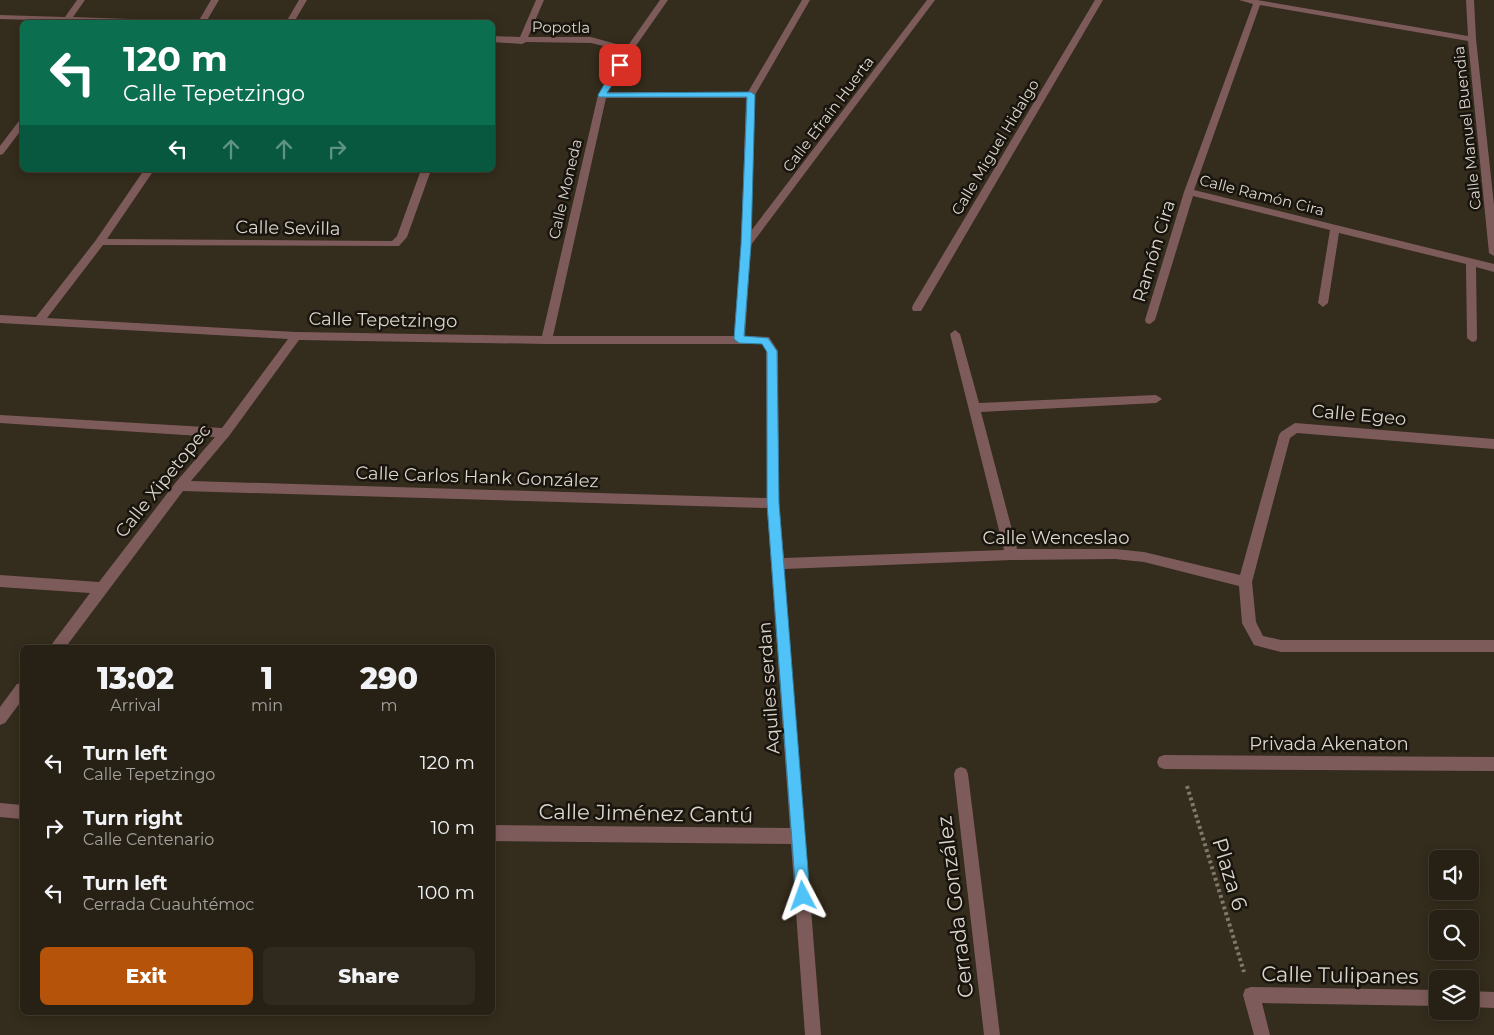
<!DOCTYPE html>
<meta charset="utf-8">
<style>
:root{--surface:#272115;--page:#2f291e;--text:#f1f3f6;--muted:#a4a3a0;--line:#433e34;--accent:#b45309}
body{margin:0;font-family:Montserrat,sans-serif;background:var(--page);color:var(--text);height:100vh;display:flex;flex-direction:column;font-size:19px;white-space:nowrap}
*{box-sizing:border-box;margin:0}
p{font-size:16px;color:var(--muted)}
.icon{flex:none;width:28px;height:28px;fill:none;stroke:currentColor;stroke-width:2;stroke-linecap:round;stroke-linejoin:round}
.map{position:relative;flex:1;overflow:hidden}
.drawer{position:absolute;left:20px;top:645px;width:475px;height:370px;display:flex;flex-direction:column;background:var(--surface);border-radius:8px;box-shadow:0 2px 12px #0003,0 0 0 1px var(--line)}
.drawer>*{flex:none}
.banner{position:absolute;left:20px;top:20px;width:475px;height:152px;border-radius:8px;box-shadow:0 2px 12px #0003,0 0 0 1px var(--line);background:#0b6e4f;color:#fff;overflow:hidden}
.buttons{position:absolute;left:1429px;top:850px;display:grid;gap:10px}
.buttons a{display:grid;place-items:center;width:50px;height:50px;border-radius:8px;background:var(--surface);box-shadow:0 2px 12px #0003,0 0 0 1px var(--line);font-size:25px}
.pin{position:absolute;display:grid;place-items:center;width:42px;height:42px;color:#fff;margin:-21px;border-radius:10px;box-shadow:0 2px 8px #0006}
.me{position:absolute;width:55px;margin:-28px;rotate:356deg;stroke-linejoin:round;filter:drop-shadow(0 0 4px #0008)}
.turn{display:flex;align-items:center;gap:18px;height:105px;padding:0 20px;font-size:22px}
.turn .icon{width:65px;height:65px;stroke-width:2.5}
.turn b{display:block;font-size:35px;line-height:42px}
.lanes{display:flex;align-items:center;height:48px;padding:0 20px;background:#0003;justify-content:center;gap:25px;direction:ltr}
.lanes .off{opacity:.35}
.eta{display:flex;justify-content:space-evenly;align-items:center;height:85px;text-align:center}
.eta b{font-size:30px;font-weight:800;line-height:35px}
.cta{display:flex;gap:10px;margin-top:auto;padding:10px 20px}
.cta a{flex:1;height:58px;border-radius:8px;background:var(--accent);color:#fff;font-size:20px;font-weight:800;line-height:58px;text-align:center}
.cta a+a{background:var(--page);color:var(--text)}
ul{padding:0;list-style:none}
li{display:flex;align-items:center;gap:15px;height:65px;padding:0 20px}
li div{flex:1}
li b{display:block;font-size:19px}
li em{font-style:normal}
.map>svg:first-child{display:block}
.lines{fill:none;stroke-linecap:round;stroke-linejoin:round}
.path{stroke:#7f796b;stroke-width:4;stroke-dasharray:3 3;stroke-linecap:butt}
.minor{fill:#7e5b5b;fill-rule:evenodd}
.route{fill:#4fc3f7;stroke:#337fa1}
.labels{text-anchor:middle;dominant-baseline:central;stroke-width:5;stroke-linejoin:round;paint-order:stroke}
.far-street-label{font-size:15px;fill:#dbd6cc;stroke:#19150e}
.street-label{font-size:18px;fill:#dbd6cc;stroke:#19150e}
.near-street-label{font-size:21px;fill:#dbd6cc;stroke:#19150e}
</style>
<div class="map">
<svg width="1494" height="1035" viewBox="0 0 1494 1035">
<rect width="100%" height="100%" fill="#342c1c"/>
<g class="lines">
<polyline class="path" points="1187,786 1244,972"/>
<g class="minor">
<polygon points="77,0 85,0 73,17 159,20 163,22 97,22 0,19 0,15 65,17"/>
<polygon points="211,0 219,0 206,22 198,22"/>
<polygon points="299,0 307,0 294,22 286,22"/>
<path d="M 536,0 L 544,0 L 528,37 L 591,37 L 627,47 L 660,0 L 668,0 L 633,50 L 608,92 L 748,92 L 802,0 L 810,0 L 755,95 L 751,231 L 927,0 L 935,0 L 751,245 L 745,336 L 769,337 L 778,351 L 779,503 L 784,558 L 1004,550 L 950,334 L 955,330 L 960,334 L 979,403 L 1156,395 L 1162,399 L 1156,403 L 981,412 L 1017,549 L 1115,549 L 1144,552 L 1240,575 L 1279,435 L 1281,432 L 1295,423 L 1494,439 L 1494,449 L 1297,433 L 1290,438 L 1252,582 L 1256,622 L 1263,636 L 1281,640 L 1494,640 L 1494,652 L 1281,652 L 1254,645 L 1242,623 L 1239,586 L 1144,562 L 1115,559 L 1012,560 L 784,569 L 821,1035 L 805,1035 L 791,844 L 492,841 L 492,825 L 790,828 L 767,508 L 183,491 L 65,648 L 49,648 L 90,593 L 0,587 L 0,575 L 99,582 L 176,482 L 215,437 L 0,423 L 0,415 L 222,428 L 288,339 L 0,323 L 0,315 L 36,317 L 96,240 L 144,170 L 154,170 L 107,239 L 392,241 L 397,236 L 421,170 L 431,170 L 407,237 L 399,246 L 103,245 L 47,318 L 296,332 L 542,336 L 598,95 L 624,51 L 591,43 L 526,42 L 522,44 L 492,42 L 492,36 L 520,37 ZM 606,98 L 746,98 L 741,245 L 734,336 L 553,336 ZM 299,340 L 547,344 L 762,344 L 766,351 L 767,498 L 191,481 L 229,436 Z"/>
<polygon points="1095,0 1103,0 921,311 913,311 912,308 913,305"/>
<polygon points="1239,0 1257,0 1468,36 1466,0 1474,0 1476,39 1494,205 1494,256 1489,253 1468,41 1260,5 1194,190 1494,264 1494,272 1476,267 1477,338 1476,341 1472,342 1467,338 1466,264 1339,233 1328,303 1323,307 1318,303 1330,230 1193,196 1155,320 1150,324 1146,323 1145,320 1184,192 1253,4"/>
<polygon points="22,120 22,129 3,154 0,155 0,146 19,121"/>
<polygon points="22,683 22,700 5,723 0,725 0,707 17,684"/>
<polygon points="1164,755 1494,757 1494,771 1164,769 1159,767 1157,762 1159,757"/>
<polygon points="961,767 966,769 968,774 1000,1035 984,1035 954,774 956,769"/>
<polygon points="0,803 22,805 22,819 0,817"/>
<polygon points="1251,987 1438,990 1438,1006 1262,1003 1270,1035 1254,1035 1243,995 1245,989"/>
<polygon points="1470,991 1494,992 1494,1008 1470,1007"/>
</g>
</g>
<polygon class="route" points="617,63 624,65 607,93 751,92 755,95 751,245 744,336 768,338 777,351 779,503 810,896 808,901 803,903 798,901 796,896 767,503 767,352 762,344 739,343 734,339 741,245 747,97 599,97 598,95"/>
<g class="labels">
<g class="far-street-label">
<text transform="translate(561 27) rotate(1)">Popotla</text>
<text transform="translate(828 114) rotate(-53)">Calle Efraín Huerta</text>
<text transform="translate(1467 128) rotate(-96)">Calle Manuel Buendia</text>
<text transform="translate(995 147) rotate(-59)">Calle Miguel Hidalgo</text>
<text transform="translate(565 189) rotate(-77)">Calle Moneda</text>
<text transform="translate(1262 195) rotate(14)">Calle Ramón Cira</text>
</g>
<g class="street-label">
<text transform="translate(288 228) rotate(1)">Calle Sevilla</text>
<text transform="translate(1154 251) rotate(-73)">Ramón Cira</text>
<text transform="translate(383 320) rotate(1)">Calle Tepetzingo</text>
<text transform="translate(1359 415) rotate(5)">Calle Egeo</text>
<text transform="translate(477 477) rotate(2)">Calle Carlos Hank González</text>
<text transform="translate(163 481) rotate(-51)">Calle Xipetopec</text>
<text x="1056" y="538">Calle Wenceslao</text>
<text transform="translate(769 688) rotate(-94)">Aquiles serdan</text>
<text x="1329" y="744">Privada Akenaton</text>
</g>
<g class="near-street-label">
<text transform="translate(646 813) rotate(1)">Calle Jiménez Cantú</text>
<text transform="translate(1230 874) rotate(73)">Plaza 6</text>
<text transform="translate(955 907) rotate(-97)">Cerrada González</text>
<text transform="translate(1340 975) rotate(1)">Calle Tulipanes</text>
</g>
</g>
</svg>
<div class="buttons">
<a><svg class="icon" aria-label="sound" viewBox="0 0 24 24"><path d="M4 9h4l5-4v14l-5-4H4zM17 9q2 3 0 6"/></svg></a>
<a><svg class="icon" aria-label="search" viewBox="0 0 24 24"><circle cx="10" cy="10" r="6"/><path d="M15 15l6 6"/></svg></a>
<a><svg class="icon" aria-label="layers" viewBox="0 0 24 24"><path d="M12 4l9 5-9 5-9-5zM3 14l9 5 9-5"/></svg></a>
</div>
<div class="pin" style="left:620px;top:65px;background:#d93025"><svg class="icon" aria-label="arrive" viewBox="0 0 24 24"><path d="M6 21V4h12l-3 4 3 4H6"/></svg></div>
<svg class="me" style="left:803px;top:896px" viewBox="-20 -20 40 40"><path d="M0-17L14 15 0 8-14 15z" fill="#4fc3f7" stroke="#fff" stroke-width="4"/></svg>
<div class="banner">
<div class="turn"><svg class="icon" aria-label="left" viewBox="0 0 24 24"><path d="M17 20v-9H6M10 6l-5 5 5 5"/></svg><div><b>120 m</b>Calle Tepetzingo</div></div>
<div class="lanes"><svg class="icon" aria-label="left" viewBox="0 0 24 24"><path d="M17 20v-9H6M10 6l-5 5 5 5"/></svg><svg class="icon off" aria-label="ahead" viewBox="0 0 24 24"><path d="M12 20V5M6 11l6-6 6 6"/></svg><svg class="icon off" aria-label="ahead" viewBox="0 0 24 24"><path d="M12 20V5M6 11l6-6 6 6"/></svg><svg class="icon off" aria-label="right" viewBox="0 0 24 24"><path d="M7 20v-9h11M14 6l5 5-5 5"/></svg></div>
</div>
<section class="drawer">
<div class="eta">
<div><b>13:02</b><p>Arrival</p></div>
<div><b>1</b><p>min</p></div>
<div><b>290</b><p>m</p></div>
</div>
<ul>
<li><svg class="icon" aria-label="left" viewBox="0 0 24 24"><path d="M17 20v-9H6M10 6l-5 5 5 5"/></svg><div><b>Turn left</b><p>Calle Tepetzingo</p></div><em>120 m</em></li>
<li><svg class="icon" aria-label="right" viewBox="0 0 24 24"><path d="M7 20v-9h11M14 6l5 5-5 5"/></svg><div><b>Turn right</b><p>Calle Centenario</p></div><em>10 m</em></li>
<li><svg class="icon" aria-label="left" viewBox="0 0 24 24"><path d="M17 20v-9H6M10 6l-5 5 5 5"/></svg><div><b>Turn left</b><p>Cerrada Cuauhtémoc</p></div><em>100 m</em></li>
</ul>
<div class="cta"><a>Exit</a><a>Share</a></div>
</section>
</div>
